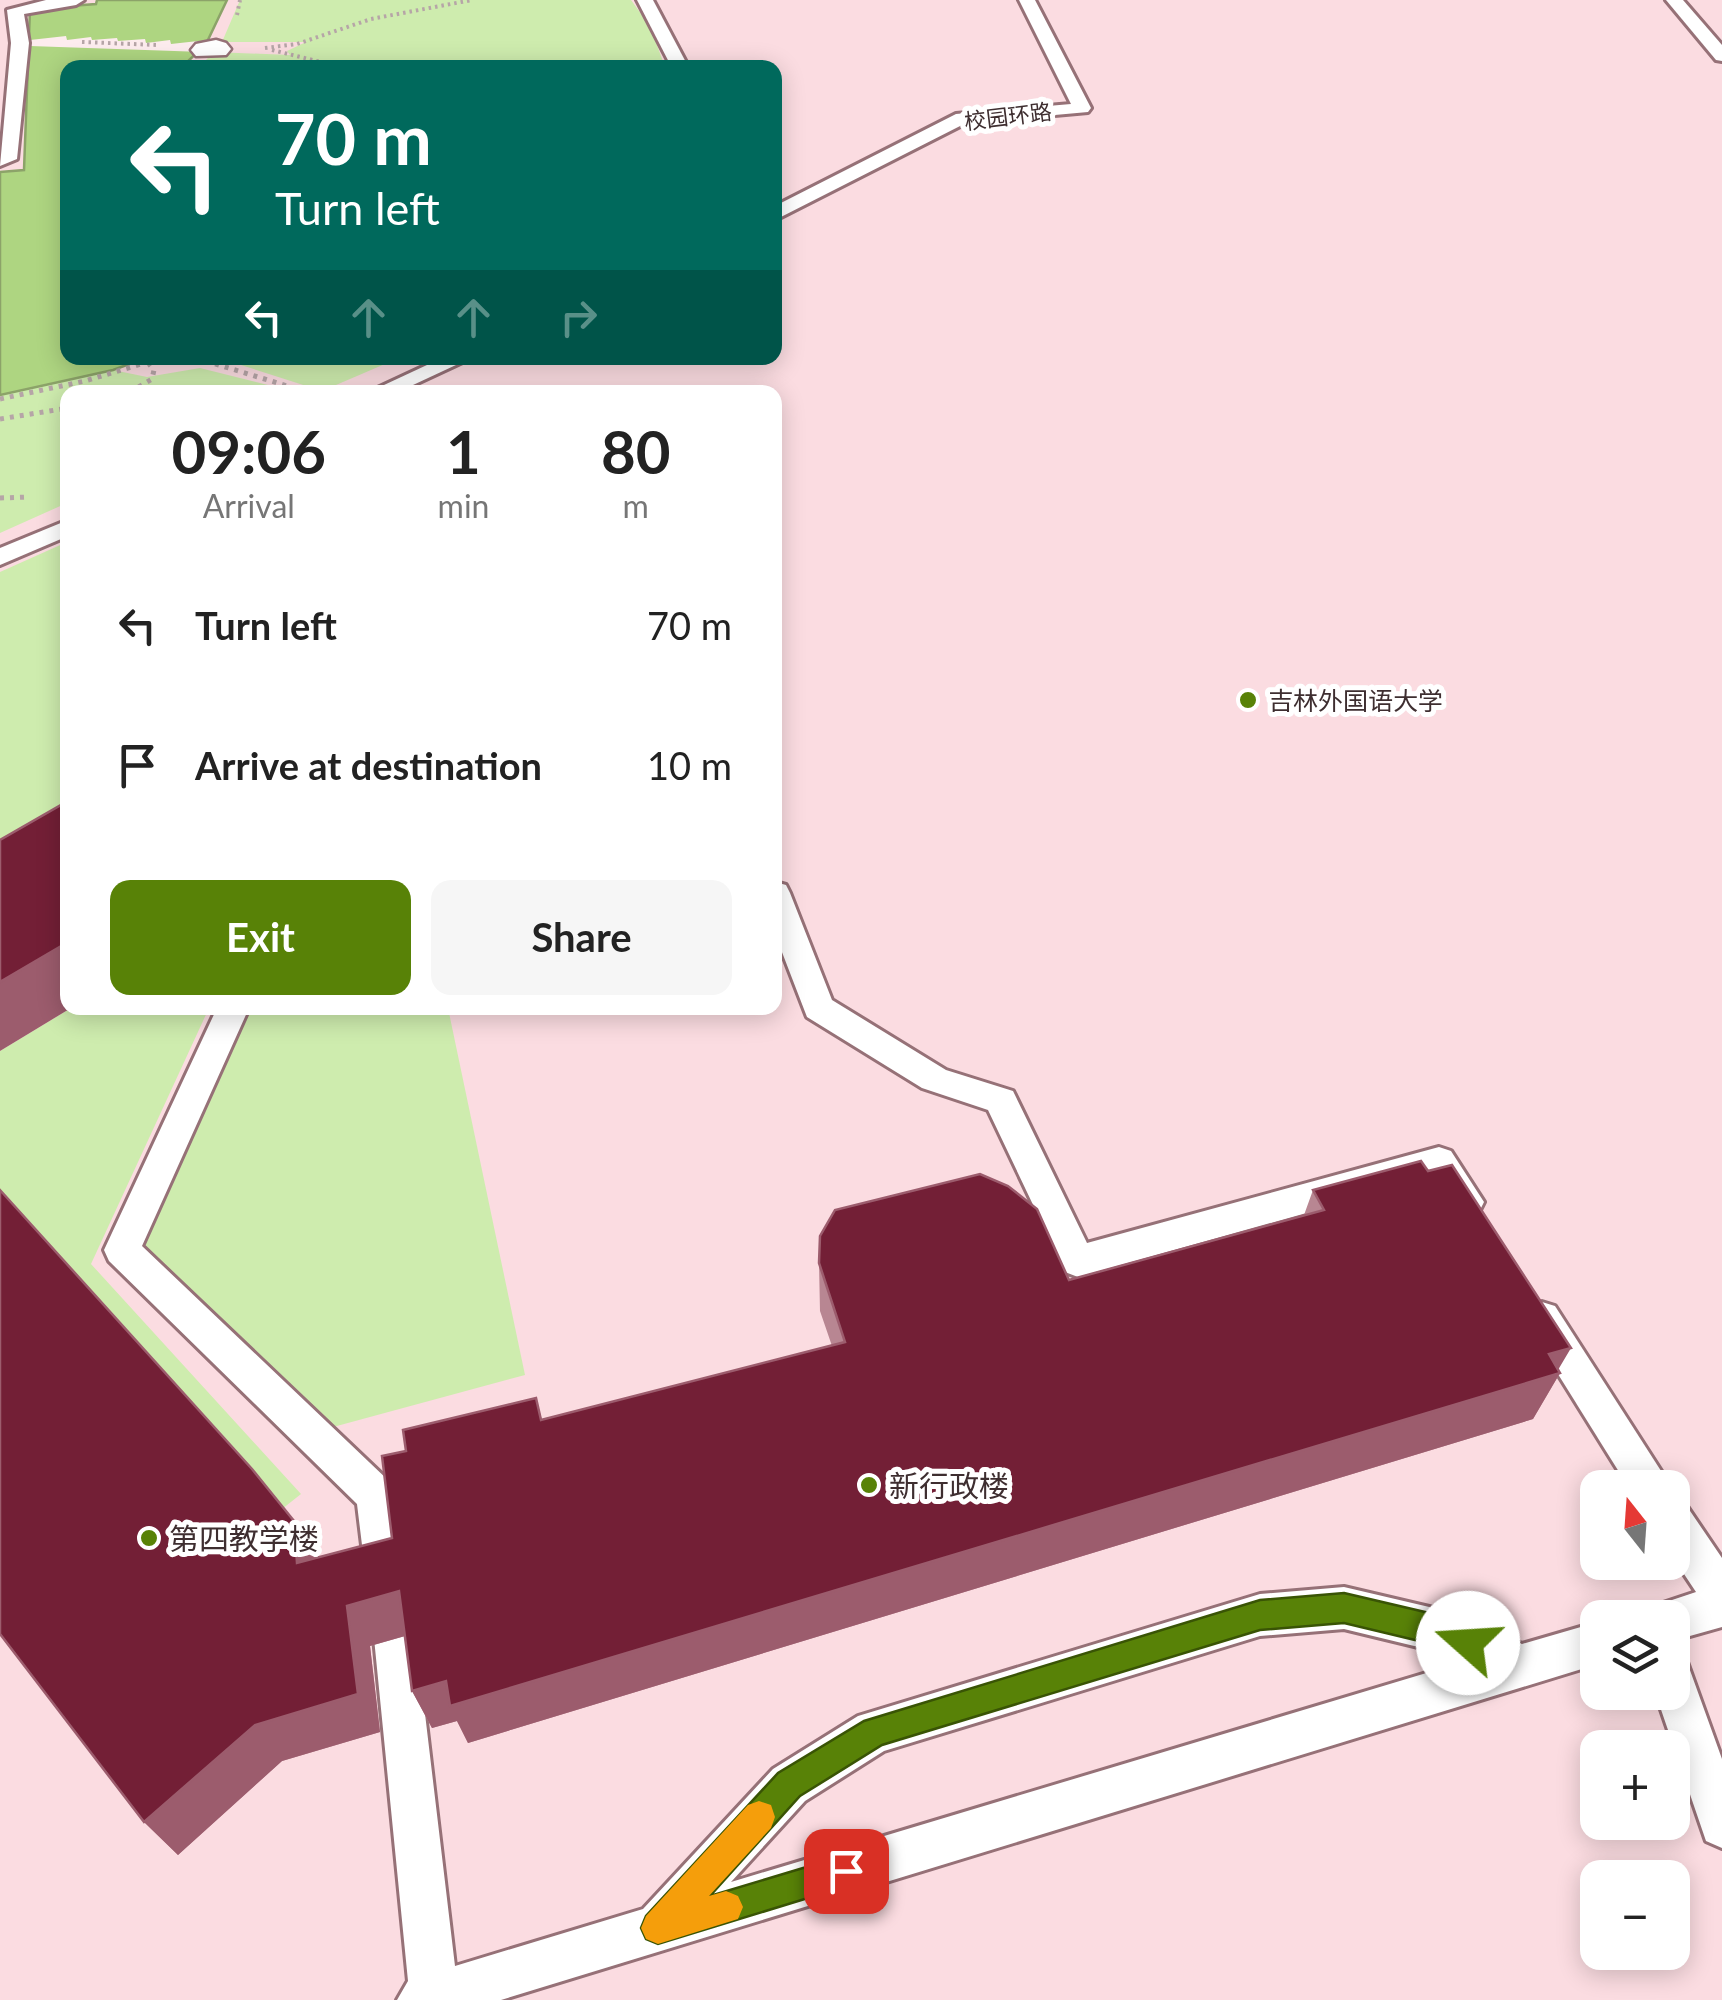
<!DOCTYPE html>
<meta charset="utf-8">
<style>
:root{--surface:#fff;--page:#f6f6f6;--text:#222;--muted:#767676;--accent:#588207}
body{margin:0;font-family:Lato,"Noto Sans SC",sans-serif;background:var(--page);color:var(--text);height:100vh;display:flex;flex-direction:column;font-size:38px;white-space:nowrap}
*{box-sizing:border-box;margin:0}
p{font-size:32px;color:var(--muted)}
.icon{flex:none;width:55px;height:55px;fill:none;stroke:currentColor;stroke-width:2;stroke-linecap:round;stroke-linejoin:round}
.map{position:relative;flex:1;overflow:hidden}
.sheet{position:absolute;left:60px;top:385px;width:722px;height:630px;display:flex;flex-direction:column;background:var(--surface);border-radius:20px;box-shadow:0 5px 25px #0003}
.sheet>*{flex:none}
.banner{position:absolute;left:60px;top:60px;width:722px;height:305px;border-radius:20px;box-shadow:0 5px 25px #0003;background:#00695c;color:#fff;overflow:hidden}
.needle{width:65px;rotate:343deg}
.buttons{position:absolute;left:1580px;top:1470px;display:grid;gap:20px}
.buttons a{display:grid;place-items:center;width:110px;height:110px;border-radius:20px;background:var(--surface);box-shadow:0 5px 25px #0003;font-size:50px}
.pin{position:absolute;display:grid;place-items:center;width:85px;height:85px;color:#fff;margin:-42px;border-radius:20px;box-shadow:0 5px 15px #0006}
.me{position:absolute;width:110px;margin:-55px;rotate:289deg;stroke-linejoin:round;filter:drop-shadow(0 0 8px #0008)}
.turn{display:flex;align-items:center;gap:35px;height:210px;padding:0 50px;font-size:45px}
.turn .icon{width:130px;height:130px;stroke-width:2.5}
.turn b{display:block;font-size:70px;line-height:85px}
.lanes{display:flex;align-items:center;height:95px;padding:0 50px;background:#0003;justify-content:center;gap:50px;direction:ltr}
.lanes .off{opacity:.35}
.eta{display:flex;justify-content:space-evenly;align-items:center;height:170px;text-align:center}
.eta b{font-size:60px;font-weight:700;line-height:70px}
.primary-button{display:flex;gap:20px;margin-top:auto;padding:20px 50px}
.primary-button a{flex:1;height:115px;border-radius:20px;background:var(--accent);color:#fff;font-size:40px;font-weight:700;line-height:115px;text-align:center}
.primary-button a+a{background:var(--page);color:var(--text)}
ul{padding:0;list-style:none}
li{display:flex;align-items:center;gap:30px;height:140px;padding:0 50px}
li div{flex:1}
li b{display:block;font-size:38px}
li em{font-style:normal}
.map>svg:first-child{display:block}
.built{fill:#fbdce1;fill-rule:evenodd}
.green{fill:#ceecae}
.water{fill:#aed581;stroke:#8ca369;stroke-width:2.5}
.pier{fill:#fdecee}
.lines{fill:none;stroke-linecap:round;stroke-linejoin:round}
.lane-casing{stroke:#967177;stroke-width:6}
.street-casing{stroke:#967177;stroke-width:5}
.path-far1{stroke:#b6a5a7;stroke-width:4;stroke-dasharray:2.5 4;stroke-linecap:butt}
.path{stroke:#b6a5a7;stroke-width:5;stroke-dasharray:4 6;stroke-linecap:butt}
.lane{fill:#fff;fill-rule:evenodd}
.street{fill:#fff;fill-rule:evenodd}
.wall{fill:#b88692}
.shaded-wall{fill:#9c5c6d}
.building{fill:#731f36;stroke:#9c5c6d;stroke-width:2.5}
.route{fill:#588207;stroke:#395405;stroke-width:2.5}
.slow{fill:#f59e0b}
.poi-dot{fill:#588207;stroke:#fff;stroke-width:4}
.labels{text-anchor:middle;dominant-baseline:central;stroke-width:10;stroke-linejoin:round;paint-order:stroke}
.far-street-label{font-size:22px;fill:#3e2e30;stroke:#fff}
.poi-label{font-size:25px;fill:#3e2e30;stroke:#fff;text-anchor:start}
.near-poi-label{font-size:30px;fill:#3e2e30;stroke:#fff;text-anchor:start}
</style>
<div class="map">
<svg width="1722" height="2000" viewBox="0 0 1722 2000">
<rect width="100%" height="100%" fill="#fdecee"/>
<path class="built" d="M 0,0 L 1722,0 L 1722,2000 L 0,2000 ZM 68,68 L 775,68 L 775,358 L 68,358 ZM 68,392 L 775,392 L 775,1008 L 68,1008 ZM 1598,1488 L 1672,1488 L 1672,1562 L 1598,1562 ZM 1598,1618 L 1672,1618 L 1672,1692 L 1598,1692 ZM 1598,1748 L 1672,1748 L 1672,1822 L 1598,1822 ZM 1598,1878 L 1672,1878 L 1672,1952 L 1598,1952 Z"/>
<g class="green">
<polygon points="240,0 631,0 650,26 665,67 198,68 214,52 290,55 287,51 306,42 222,42"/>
<polygon points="219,358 399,358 322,391"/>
<polygon points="200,368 296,392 68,392 67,503 0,533 0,395 113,370 147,377"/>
<polygon points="67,542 67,847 0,885 0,572"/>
<polygon points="71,1008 209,1008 91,1264 301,1494 277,1513 0,1203 0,1051"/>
<polygon points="242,1008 448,1008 525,1375 311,1433 122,1250"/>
</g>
<polygon class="water" points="97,0 227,0 206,44 182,67 68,68 68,358 146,358 113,370 0,395 0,172 24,170 30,9 96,4"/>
<polygon class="pier" points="66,36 67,40 91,37 92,40 117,38 118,41 145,39 146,43 170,40 171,44 198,41 203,52 30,46 30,40"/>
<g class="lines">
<g class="lane-casing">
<g id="lane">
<polygon points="46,0 84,0 76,5 24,14 29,43 17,159 0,166 11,43 7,10"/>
<polygon points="637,0 653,0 689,68 672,68"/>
<polygon points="1019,0 1035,0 1091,108 1088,112 966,123 775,220 775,206 956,114 1071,104"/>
<polygon points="1666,0 1683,0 1722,45 1722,61 1716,60"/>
<polygon points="442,358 471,358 398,392 369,392"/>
<polygon points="68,520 68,536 0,565 0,548"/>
<path d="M 775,882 L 786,885 L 790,893 L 832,1000 L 946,1070 L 1013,1091 L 1087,1243 L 1439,1147 L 1451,1151 L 1484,1202 L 1479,1212 C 1451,1222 1444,1198 1431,1178 L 1078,1277 L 1065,1272 L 988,1110 L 922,1088 L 807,1017 L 775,934 Z"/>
<polygon points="217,1008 249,1008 142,1246 390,1482 396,1495 409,1586 403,1600 388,1606 373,1600 367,1586 357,1504 109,1261 104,1250"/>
<polygon points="1542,1302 1555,1306 1672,1488 1629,1488 1523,1318 1529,1306"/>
<polygon points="1672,1500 1686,1505 1722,1558 1722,1627 1672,1641 1672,1618 1652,1618 1657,1605 1696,1592 1672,1556"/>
<path d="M 1344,1587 L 1442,1610 L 1522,1644 L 1598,1622 L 1598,1664 L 501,2000 L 397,2000 L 408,1981 L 374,1638 L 380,1623 L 395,1617 L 410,1623 L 416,1638 L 455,1966 L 643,1909 L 773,1769 L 858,1716 L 1260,1594 ZM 1344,1629 L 1439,1652 L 1463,1662 L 731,1882 L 805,1801 L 884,1751 L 1260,1636 Z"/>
<polygon points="1672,1655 1687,1662 1722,1759 1722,1848 1706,1841 1655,1692 1672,1692"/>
</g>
</g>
<g class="street-casing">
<polygon id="street" points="216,40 226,43 231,49 226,55 196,56 191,50 196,44"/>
</g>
<g class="path-far1">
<polyline points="237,15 240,0"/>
<polyline points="82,42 158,45"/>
<polyline points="265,48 297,44 371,19 472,0"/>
<polyline points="272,50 329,64 481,68"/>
</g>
<g class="path">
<polyline points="196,358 307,392"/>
<polyline points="130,392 152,379 154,370 149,364"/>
<polyline points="0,399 85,381 161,358"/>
<polyline points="0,419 68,408"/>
<polyline points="0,498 29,497"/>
</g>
<use href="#lane" class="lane"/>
<use href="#street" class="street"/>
</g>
<polygon class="wall" points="1313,1190 1558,1369 1560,1373 1533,1419 468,1743 457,1721 432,1728 412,1691 405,1636 370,1646 380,1732 282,1761 178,1855 144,1822 315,1558 392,1538 406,1451 536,1398 542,1420 832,1346 820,1311 819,1263 1069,1280 1304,1215"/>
<g class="shaded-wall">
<polygon points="68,942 68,1008 71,1008 0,1051 0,982"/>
<polygon points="1571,1348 1555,1375 1560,1373 1533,1419 468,1743 457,1721 432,1728 412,1691"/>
<polygon points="294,1521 318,1564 297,1563"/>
<polygon points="399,1591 419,1632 370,1646 380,1732 282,1761 178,1855 144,1822 347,1606"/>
</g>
<g class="building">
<polygon points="68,801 68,942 0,982 0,840"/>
<polygon points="1421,1161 1428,1171 1452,1165 1571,1348 1549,1354 1560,1373 450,1706 446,1681 412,1691 399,1591 347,1606 358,1694 255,1725 144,1822 0,1634 0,1190 252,1469 294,1521 297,1563 392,1538 382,1456 406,1451 403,1430 536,1398 541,1420 845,1342 819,1263 820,1236 835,1210 980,1174 1008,1186 1037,1209 1069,1280 1324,1210 1313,1190"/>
</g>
<polygon class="route" points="1344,1593 1442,1616 1479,1632 1483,1643 1479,1653 1468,1658 1440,1646 1344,1623 1260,1630 882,1745 800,1796 710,1896 846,1855 857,1859 862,1871 857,1883 658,1944 646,1939 641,1928 646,1916 778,1773 864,1721 1260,1600"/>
<polygon class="slow" points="759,1801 771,1805 775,1817 771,1828 709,1896 726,1891 738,1896 743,1907 738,1919 658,1944 646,1939 641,1928 646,1916 748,1805"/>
<g class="poi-dot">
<circle cx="1248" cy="700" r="10"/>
<circle cx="869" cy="1485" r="10"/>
<circle cx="149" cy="1538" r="10"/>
</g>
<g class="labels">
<g class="far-street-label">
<text transform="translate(1008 116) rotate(-7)">校园环路</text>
</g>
<g class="poi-label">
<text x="1268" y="700">吉林外国语大学</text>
</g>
<g class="near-poi-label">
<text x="889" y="1485">新行政楼</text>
<text x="169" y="1538">第四教学楼</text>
</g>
</g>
</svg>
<div class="buttons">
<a><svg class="needle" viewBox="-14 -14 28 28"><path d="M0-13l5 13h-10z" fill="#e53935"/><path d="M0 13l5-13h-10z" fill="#767676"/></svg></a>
<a><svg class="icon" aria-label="layers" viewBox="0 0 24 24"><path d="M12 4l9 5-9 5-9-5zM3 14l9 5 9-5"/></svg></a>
<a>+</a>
<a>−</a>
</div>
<div class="pin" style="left:846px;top:1871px;background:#d93025"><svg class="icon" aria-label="arrive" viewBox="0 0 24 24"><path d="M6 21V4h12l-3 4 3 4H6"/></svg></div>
<svg class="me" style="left:1468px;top:1643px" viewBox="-20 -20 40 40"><circle r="19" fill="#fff"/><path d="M0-13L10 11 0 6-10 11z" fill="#588207"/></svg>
<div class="banner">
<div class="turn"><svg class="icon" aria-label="left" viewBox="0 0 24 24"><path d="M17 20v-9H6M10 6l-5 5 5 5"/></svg><div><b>70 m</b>Turn left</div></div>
<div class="lanes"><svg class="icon" aria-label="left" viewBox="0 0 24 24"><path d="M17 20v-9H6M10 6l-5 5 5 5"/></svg><svg class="icon off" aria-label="ahead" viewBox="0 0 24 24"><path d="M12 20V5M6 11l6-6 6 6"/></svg><svg class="icon off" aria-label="ahead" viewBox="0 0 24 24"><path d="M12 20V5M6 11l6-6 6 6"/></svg><svg class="icon off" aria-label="right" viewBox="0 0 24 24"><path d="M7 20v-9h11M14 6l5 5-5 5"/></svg></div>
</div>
<section class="sheet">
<div class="eta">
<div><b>09:06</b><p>Arrival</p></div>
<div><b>1</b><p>min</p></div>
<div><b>80</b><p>m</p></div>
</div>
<ul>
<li><svg class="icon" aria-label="left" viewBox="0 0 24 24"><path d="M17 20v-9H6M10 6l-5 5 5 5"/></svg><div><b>Turn left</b></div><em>70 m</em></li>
<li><svg class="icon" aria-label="arrive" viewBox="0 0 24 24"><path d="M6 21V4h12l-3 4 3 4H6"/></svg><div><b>Arrive at destination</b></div><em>10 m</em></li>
</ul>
<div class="primary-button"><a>Exit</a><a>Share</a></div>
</section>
</div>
